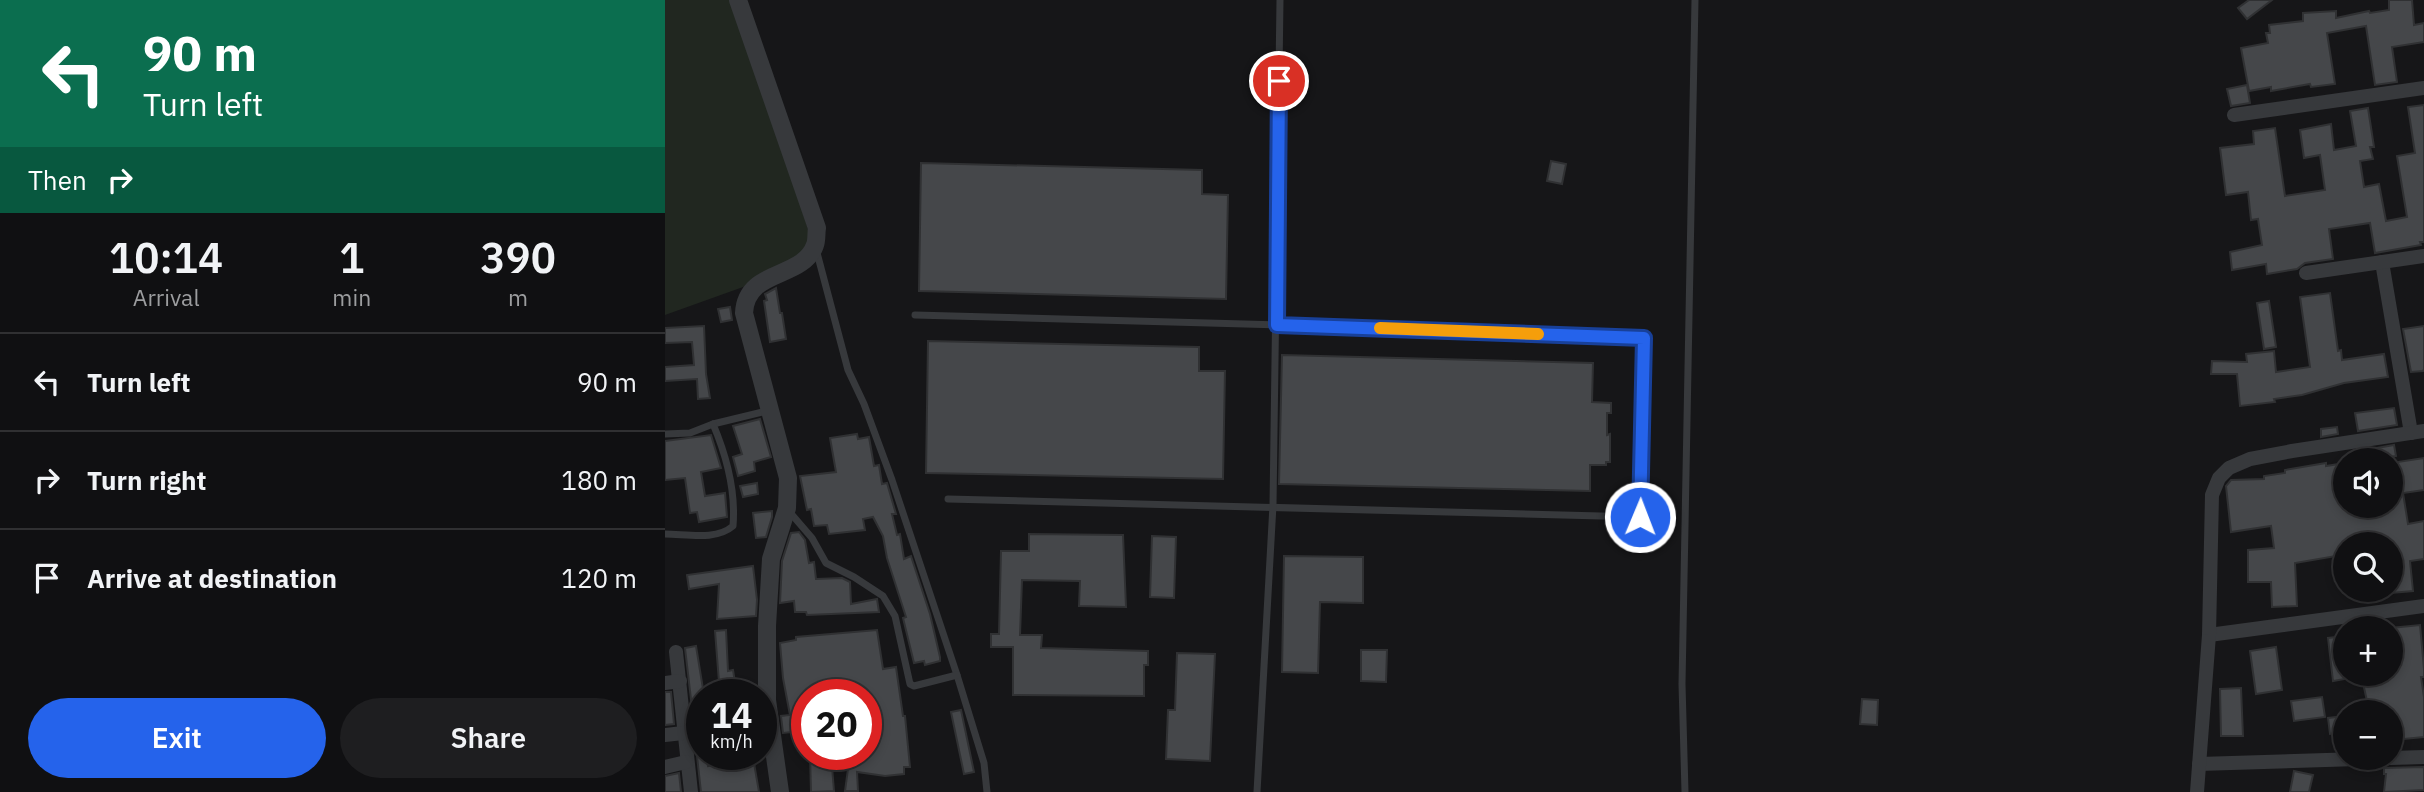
<!DOCTYPE html>
<meta charset="utf-8">
<style>
:root{--surface:#101012;--page:#1e1e20;--text:#f1f3f6;--muted:#9c9d9f;--line:#303032;--accent:#2563eb}
body{margin:0;font-family:"IBM Plex Sans",sans-serif;background:var(--page);color:var(--text);height:100vh;display:flex;flex-direction:column;font-size:26px;white-space:nowrap}
*{box-sizing:border-box;margin:0}
p{font-size:23px;color:var(--muted)}
.icon{flex:none;width:38px;height:38px;fill:none;stroke:currentColor;stroke-width:2;stroke-linecap:round;stroke-linejoin:round}
.map{position:relative;flex:1;overflow:hidden}
.panel{display:flex;flex-direction:column;background:var(--surface);width:665px}
.panel>*{flex:none}
.guide{background:#0b6e4f;color:#fff;overflow:hidden}
.fabs{position:absolute;left:1668px;top:448px;display:grid;gap:14px}
.fabs a{display:grid;place-items:center;width:70px;height:70px;border-radius:50%;background:var(--surface);box-shadow:0 4px 10px #0003,0 0 0 2px var(--line);font-size:35px}
.speed{position:absolute;left:21px;top:679px;display:flex;gap:14px;font-size:35px;font-weight:700;text-align:center}
.speed>*{display:grid;place-content:center;width:91px;height:91px;border-radius:50%;background:var(--surface);box-shadow:0 4px 10px #0003,0 0 0 2px var(--line);line-height:1}
.speed small{font-size:18px;font-weight:400}
.speed .limit{border:10px solid #d22;background:#fff;color:#111}
.pin{position:absolute;display:grid;place-items:center;width:60px;height:60px;color:#fff;margin:-30px;border:4px solid #fff;border-radius:50%;box-shadow:0 2px 7px #0007}
.me{position:absolute;width:77px;margin:-38px;rotate:1deg;stroke-linejoin:round;filter:drop-shadow(0 0 5px #0008)}
.turn{display:flex;align-items:center;gap:24px;height:147px;padding:0 28px;font-size:32px}
.turn .icon{width:91px;height:91px;stroke-width:2.5}
.turn b{display:block;font-size:49px;line-height:60px}
.then{display:flex;align-items:center;height:66px;padding:0 28px;background:#0003;gap:14px;font-size:26px}
.eta{display:flex;justify-content:space-evenly;align-items:center;height:119px;text-align:center}
.eta b{font-size:42px;font-weight:600;line-height:49px}
.button{display:flex;gap:14px;margin-top:auto;padding:14px 28px}
.button a{flex:1;height:80px;border-radius:42px;background:var(--accent);color:#fff;font-size:28px;font-weight:600;line-height:80px;text-align:center}
.button a+a{background:var(--page);color:var(--text)}
ul{padding:0;list-style:none}
li{display:flex;align-items:center;gap:21px;height:98px;padding:0 28px;border-top:2px solid var(--line)}
li div{flex:1}
li b{display:block;font-size:26px}
li em{font-style:normal}
main{display:flex;flex:1;min-height:0}
.map>svg:first-child{display:block}
.green{fill:#212720}
.building{fill:#45474a;stroke:#303133;stroke-width:2}
.lines{fill:none;stroke-linecap:round;stroke-linejoin:round}
.service{stroke:#37393c;stroke-width:7}
.minor{stroke:#37393c;stroke-width:14}
.tertiary{stroke:#37393c;stroke-width:18}
.route-casing{stroke:#184099;stroke-width:18}
.route{stroke:#2563eb;stroke-width:12}
.slow{stroke:#f59e0b;stroke-width:12}
</style>
<main>
<section class="panel">
<div class="guide">
<div class="turn"><svg class="icon" aria-label="left" viewBox="0 0 24 24"><path d="M17 20v-9H6M10 6l-5 5 5 5"/></svg><div><b>90 m</b>Turn left</div></div>
<div class="then">Then<svg class="icon" aria-label="right" viewBox="0 0 24 24"><path d="M7 20v-9h11M14 6l5 5-5 5"/></svg></div>
</div>
<div class="eta">
<div><b>10:14</b><p>Arrival</p></div>
<div><b>1</b><p>min</p></div>
<div><b>390</b><p>m</p></div>
</div>
<ul>
<li><svg class="icon" aria-label="left" viewBox="0 0 24 24"><path d="M17 20v-9H6M10 6l-5 5 5 5"/></svg><div><b>Turn left</b></div><em>90 m</em></li>
<li><svg class="icon" aria-label="right" viewBox="0 0 24 24"><path d="M7 20v-9h11M14 6l5 5-5 5"/></svg><div><b>Turn right</b></div><em>180 m</em></li>
<li><svg class="icon" aria-label="arrive" viewBox="0 0 24 24"><path d="M6 21V4h12l-3 4 3 4H6"/></svg><div><b>Arrive at destination</b></div><em>120 m</em></li>
</ul>
<div class="button"><a>Exit</a><a>Share</a></div>
</section>
<div class="map">
<svg width="1759" height="792" viewBox="0 0 1759 792">
<rect width="100%" height="100%" fill="#161618"/>
<polygon class="green" points="0,0 70,0 153,260 0,315"/>
<g class="building">
<polygon points="1584,0 1607,0 1582,19 1573,8"/>
<polygon points="1724,0 1747,0 1749,25 1759,23 1759,42 1727,47 1732,82 1710,85 1701,26 1662,33 1670,84 1646,87 1645,84 1606,91 1606,87 1584,91 1576,48 1603,43 1601,33 1605,33 1604,25 1638,21 1638,13 1671,11 1671,18 1704,11 1705,13 1724,10"/>
<polygon points="1582,85 1585,103 1566,106 1562,89"/>
<polygon points="1759,105 1759,242 1755,242 1756,245 1710,253 1705,223 1664,229 1668,259 1640,263 1632,269 1602,274 1601,264 1567,270 1565,252 1597,245 1593,219 1586,220 1583,192 1561,195 1555,148 1589,144 1588,131 1610,128 1620,196 1660,190 1655,155 1639,158 1635,130 1666,124 1669,150 1691,146 1685,111 1703,108 1709,147 1705,147 1708,159 1695,161 1699,187 1714,184 1721,221 1742,217 1732,156 1750,153 1743,107"/>
<polygon points="886,161 901,164 897,184 882,181"/>
<polygon points="256,163 537,170 537,194 563,195 561,299 254,291"/>
<polygon points="111,288 115,313 117,313 121,339 105,342 99,301 102,300 100,294"/>
<polygon points="1665,293 1673,351 1676,350 1677,360 1719,354 1723,377 1679,383 1637,395 1609,399 1610,402 1575,406 1572,374 1546,374 1547,361 1582,362 1581,354 1609,351 1611,372 1645,367 1635,297"/>
<polygon points="1604,301 1611,347 1599,349 1592,303"/>
<polygon points="65,307 67,320 56,322 53,309"/>
<polygon points="39,326 41,374 45,398 33,399 32,379 0,381 0,367 29,365 27,342 0,343 0,328"/>
<polygon points="1759,326 1759,369 1758,371 1746,372 1738,329"/>
<polygon points="263,341 534,347 534,371 560,371 558,479 261,473"/>
<polygon points="617,355 928,363 927,402 946,403 946,413 942,413 942,435 945,434 945,462 941,462 941,465 925,465 925,491 614,484"/>
<polygon points="1729,408 1732,425 1693,431 1690,413"/>
<polygon points="95,419 106,457 89,462 90,471 73,476 68,457 77,454 68,426"/>
<polygon points="1672,427 1673,434 1656,437 1656,429"/>
<polygon points="192,434 193,439 204,437 209,466 214,465 217,484 222,483 231,514 227,514 232,535 235,534 239,559 246,556 265,614 275,657 275,661 260,665 259,661 249,663 238,618 241,617 222,558 218,536 208,517 198,519 200,530 164,534 162,525 149,526 146,509 142,510 135,476 171,472 165,438"/>
<polygon points="46,435 56,468 36,472 40,496 60,493 62,517 34,522 32,512 25,513 20,478 0,480 0,441"/>
<polygon points="1729,445 1731,456 1708,460 1706,449"/>
<polygon points="1759,458 1759,490 1738,493 1743,524 1759,521 1759,559 1745,561 1748,591 1726,593 1726,544 1676,544 1677,555 1630,563 1632,606 1607,607 1606,582 1583,582 1583,550 1609,548 1606,526 1566,532 1561,486 1566,480 1599,479 1599,476 1620,473 1620,470 1661,463 1661,466 1680,463 1680,506 1726,506 1726,463"/>
<polygon points="92,483 93,494 78,497 75,486"/>
<polygon points="107,511 107,517 101,537 91,538 88,513"/>
<polygon points="134,532 140,540 144,563 149,562 151,579 177,578 185,582 186,604 212,599 214,612 142,615 141,612 130,612 129,601 115,603 117,561 126,533"/>
<polygon points="364,534 458,535 461,607 414,606 415,581 357,580 355,635 377,635 376,648 483,651 483,665 479,665 479,696 348,695 348,647 326,647 326,634 334,634 336,551 364,551"/>
<polygon points="487,536 511,537 509,598 485,597"/>
<polygon points="619,556 698,557 698,603 655,602 653,673 617,672"/>
<polygon points="88,566 92,600 91,616 52,619 54,584 24,589 22,575"/>
<polygon points="1755,625 1759,669 1759,677 1756,677 1759,697 1759,737 1739,739 1737,731 1726,733 1726,712 1704,710 1696,674 1726,674 1726,628"/>
<polygon points="61,630 63,671 68,670 70,682 69,695 55,695 50,631"/>
<polygon points="212,630 218,669 231,667 238,716 240,716 245,767 239,767 239,774 220,776 192,772 193,791 180,791 185,754 201,754 201,745 204,746 201,695 142,695 142,738 128,740 127,732 118,733 116,716 125,715 118,678 115,643 131,640 131,637"/>
<polygon points="1680,636 1680,679 1668,681 1663,638"/>
<polygon points="31,646 39,695 37,695 37,724 29,725 20,648"/>
<polygon points="1611,647 1617,690 1591,694 1585,651"/>
<polygon points="696,650 722,650 721,682 696,681"/>
<polygon points="512,653 550,654 545,761 501,759 503,710 510,710"/>
<polygon points="1576,688 1578,736 1556,736 1555,689"/>
<polygon points="0,692 6,692 9,724 0,725"/>
<polygon points="1657,697 1660,717 1629,721 1626,701"/>
<polygon points="1197,699 1213,700 1212,725 1195,724"/>
<polygon points="296,710 309,772 299,774 286,712"/>
<polygon points="1680,716 1680,732 1665,734 1663,718"/>
<polygon points="42,754 43,766 75,761 75,764 89,763 94,792 36,792 32,756"/>
<polygon points="145,754 166,754 169,791 146,792"/>
<polygon points="1759,767 1759,790 1719,792 1721,774 1719,774 1719,768"/>
<polygon points="1629,771 1648,775 1644,792 1625,792"/>
<polygon points="14,773 16,792 0,792 0,776"/>
</g>
<g class="lines">
<g class="service">
<polyline points="151,249 183,370 199,404 227,480 292,675 319,763 322,792"/>
<polyline points="250,315 612,325 979,338 975,517 283,499"/>
<polyline points="0,434 25,433 48,424 106,410"/>
<polyline points="122,509 147,538 161,563 189,577 218,596 230,616 245,684 249,686 292,675"/>
<path d="M 0,534 C 21,534 51,541 68,526 C 71,490 62,457 48,424"/>
<polyline points="592,792 608,505 615,0"/>
<polyline points="1020,792 1017,684 1030,0"/>
</g>
<g class="minor">
<polyline points="1569,115 1759,88"/>
<polyline points="1717,262 1746,433"/>
<polyline points="1641,273 1759,256"/>
<polyline points="1544,635 1759,606"/>
<polyline points="11,652 26,792"/>
<polyline points="0,683 15,681"/>
<polyline points="0,735 18,733"/>
<polyline points="1726,758 1759,757"/>
<polyline points="1534,764 1725,758"/>
<polyline points="0,767 21,762"/>
<polyline points="1532,792 1544,635 1547,495 1554,478 1564,468 1585,459 1627,451 1759,431"/>
</g>
<path class="tertiary" d="M 73,0 L 152,228 C 151,233 152,240 150,245 C 138,280 81,268 79,313 L 123,478 L 122,508 L 106,559 L 102,626 L 102,700 L 115,792"/>
</g>
<g class="lines">
<g class="route-casing">
<polyline id="route" points="614,81 612,325 979,338 975,517"/>
</g>
<use href="#route" class="route"/>
<polyline class="slow" points="715,328 873,334"/>
</g>
</svg>
<div class="fabs">
<a><svg class="icon" aria-label="sound" viewBox="0 0 24 24"><path d="M4 9h4l5-4v14l-5-4H4zM17 9q2 3 0 6"/></svg></a>
<a><svg class="icon" aria-label="search" viewBox="0 0 24 24"><circle cx="10" cy="10" r="6"/><path d="M15 15l6 6"/></svg></a>
<a>+</a>
<a>−</a>
</div>
<div class="speed"><div>14<small>km/h</small></div><div class="limit">20</div></div>
<div class="pin" style="left:614px;top:81px;background:#d93025"><svg class="icon" aria-label="arrive" viewBox="0 0 24 24"><path d="M6 21V4h12l-3 4 3 4H6"/></svg></div>
<svg class="me" style="left:975px;top:517px" viewBox="-20 -20 40 40"><circle r="17" fill="#2563eb" stroke="#fff" stroke-width="3"/><path d="M0-11L8 9 0 5-8 9z" fill="#fff"/></svg>
</div>
</main>
